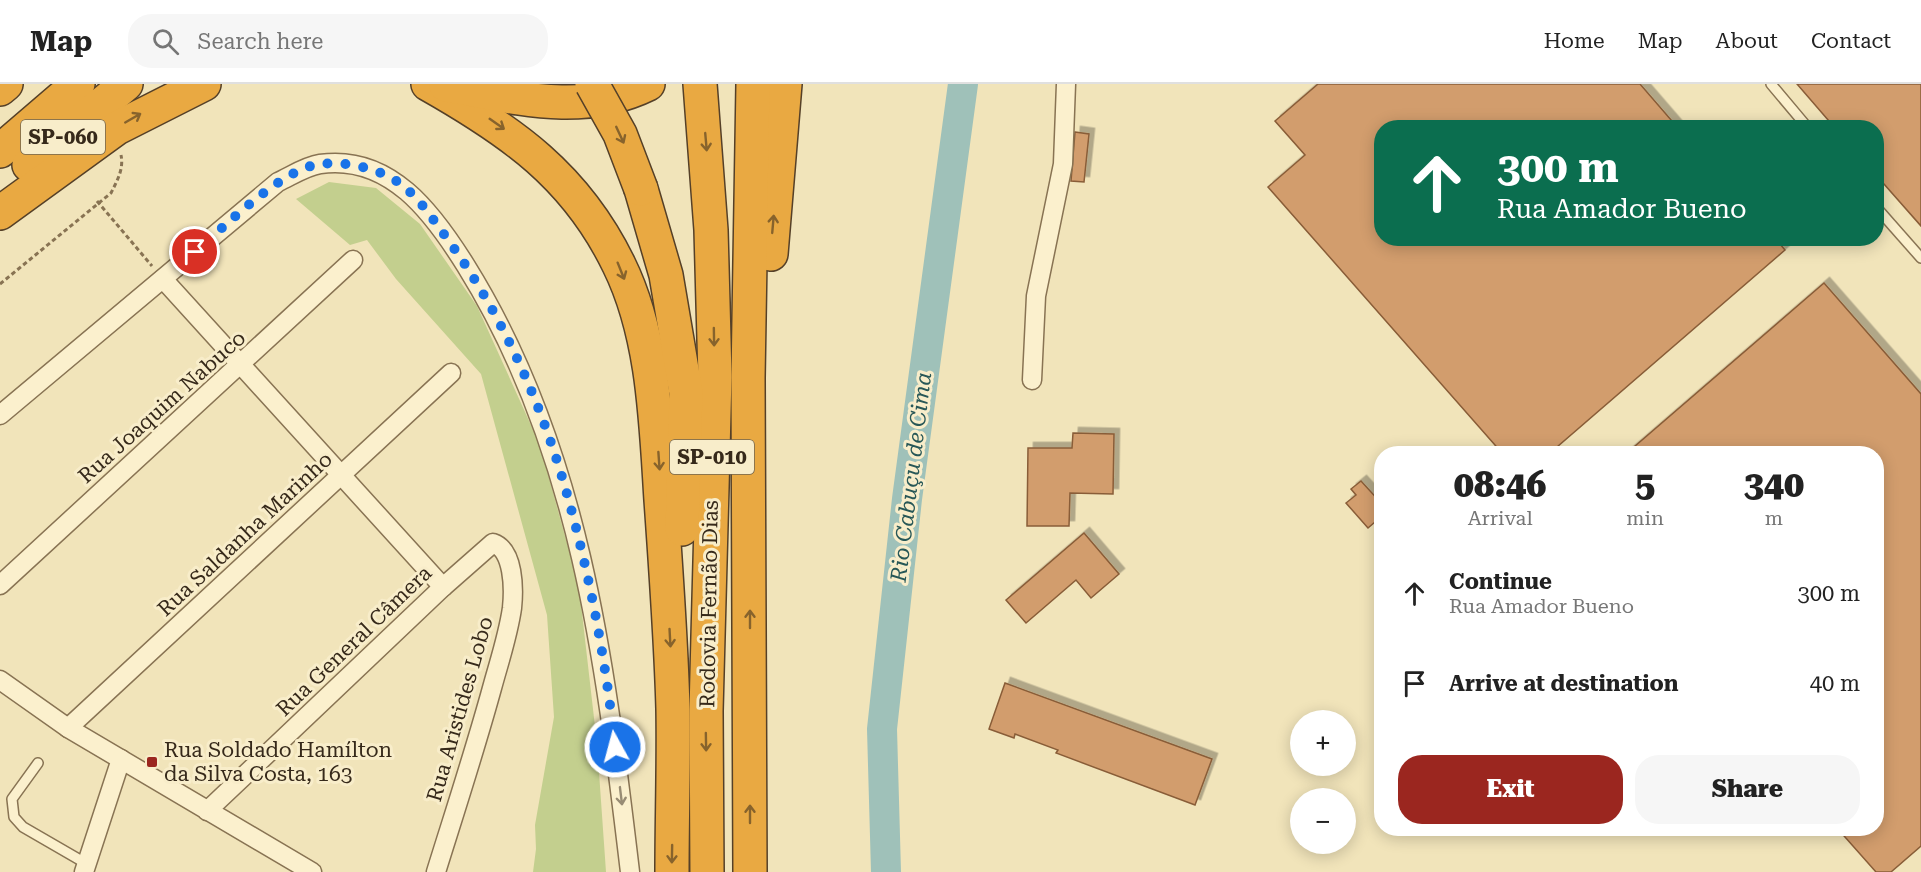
<!DOCTYPE html>
<meta charset="utf-8">
<style>
:root{--surface:#fff;--page:#f6f6f6;--text:#222;--muted:#767676;--line:#e0e0e0;--accent:#9b261f}
body{margin:0;font-family:"Roboto Serif",serif;background:var(--page);color:var(--text);height:100vh;display:flex;flex-direction:column;font-size:22px;white-space:nowrap}
*{box-sizing:border-box;margin:0}
p{font-size:20px;color:var(--muted)}
.icon{flex:none;width:33px;height:33px;fill:none;stroke:currentColor;stroke-width:2;stroke-linecap:round;stroke-linejoin:round}
.map{position:relative;flex:1;overflow:hidden}
.side{position:absolute;left:1374px;top:362px;width:510px;height:390px;display:flex;flex-direction:column;background:var(--surface);border-radius:24px;box-shadow:0 3px 15px #0003}
.side>*{flex:none}
.top-card{position:absolute;left:1374px;top:36px;width:510px;height:126px;border-radius:24px;box-shadow:0 3px 15px #0003;background:#0b6e4f;color:#fff;overflow:hidden}
.buttons{position:absolute;left:1290px;top:626px;display:grid;gap:12px}
.buttons a{display:grid;place-items:center;width:66px;height:66px;border-radius:50%;background:var(--surface);box-shadow:0 3px 15px #0003;font-size:30px}
.pin{position:absolute;display:grid;place-items:center;width:51px;height:51px;color:#fff;margin:-26px;border:3px solid #fff;border-radius:50%;box-shadow:0 2px 6px #0007}
.me{position:absolute;width:66px;margin:-33px;rotate:353deg;stroke-linejoin:round;filter:drop-shadow(0 0 4px #0008)}
.turn{display:flex;align-items:center;gap:21px;height:126px;padding:0 24px;font-size:27px}
.turn .icon{width:78px;height:78px;stroke-width:2.5}
.turn b{display:block;font-size:42px;line-height:51px}
.eta{display:flex;justify-content:space-evenly;align-items:center;height:102px;text-align:center}
.eta b{font-size:36px;font-weight:800;line-height:42px}
.action{display:flex;gap:12px;margin-top:auto;padding:12px 24px}
.action a{flex:1;height:69px;border-radius:24px;background:var(--accent);color:#fff;font-size:24px;font-weight:800;line-height:69px;text-align:center}
.action a+a{background:var(--page);color:var(--text)}
ul{padding:0;list-style:none}
li{display:flex;align-items:center;gap:18px;height:90px;padding:0 24px}
li div{flex:1}
li b{display:block;font-size:22px}
li em{font-style:normal}
header{display:flex;align-items:center;gap:36px;box-sizing:border-box;height:84px;padding:0 30px;background:var(--surface);border-bottom:2px solid var(--line)}
header strong{font-size:28px}
nav{display:flex;gap:33px;margin-inline-start:auto;font-size:21px}
.search{width:420px;height:54px;background:var(--page);display:flex;align-items:center;gap:15px;box-sizing:border-box;padding:0 21px;border-radius:24px;color:var(--muted);font-size:22px}
.map>svg:first-child{display:block}
.green{fill:#c3cf8e}
.lines{fill:none;stroke-linecap:round;stroke-linejoin:round}
.river{stroke:#9fc1b9;stroke-width:30}
.building{fill:#d29d6d;stroke:#895d38;stroke-width:1.5;filter:url(#shadow)}
.service-casing{stroke:#887353;stroke-width:12}
.minor-casing{stroke:#887353;stroke-width:21}
.motorway-casing{stroke:#554028;stroke-width:36}
.path{stroke:#887353;stroke-width:3;stroke-dasharray:4.5 3;stroke-linecap:butt}
.service{stroke:#fbf0cd;stroke-width:9}
.minor{stroke:#fbf0cd;stroke-width:18}
.motorway{stroke:#e9a942;stroke-width:33}
.motorway-bridge-casing{stroke:#554028;stroke-width:36;stroke-linecap:butt}
.motorway-bridge{stroke:#e9a942;stroke-width:33}
.oneway{stroke:#87632c}
.oneway2{stroke:#988c74}
.route{stroke:#1a73e8;stroke-width:10;stroke-dasharray:0 18}
.poi-dot{fill:#9b261f;stroke:#f8edca;stroke-width:2}
.labels{text-anchor:middle;dominant-baseline:central;stroke-width:6;stroke-linejoin:round;paint-order:stroke}
.shield{fill:#f8edca;stroke:#70644f;stroke-width:1.5}
.shield-label{font-size:20px;font-weight:bold;fill:#36291a}
.street-label{font-size:21px;fill:#36291a;stroke:#f8edca}
.poi-label{font-size:21px;fill:#36291a;stroke:#f8edca;text-anchor:start}
.water-label{font-size:22px;font-style:italic;fill:#275757;stroke:#f8edca}
</style>
<header>
<strong>Map</strong>
<div class="search"><svg class="icon" aria-label="search" viewBox="0 0 24 24"><circle cx="10" cy="10" r="6"/><path d="M15 15l6 6"/></svg>Search here</div>
<nav><a>Home</a><a>Map</a><a>About</a><a>Contact</a></nav>
</header>
<div class="map">
<svg width="1921" height="788" viewBox="0 0 1921 788">
<defs>
<filter id="shadow"><feDropShadow dx="5.5" dy="-5.5" stdDeviation="0" flood-color="#0004"/></filter>
</defs>
<rect width="100%" height="100%" fill="#f1e4ba"/>
<polygon class="green" points="329,98 376,104 420,140 477,222 540,361 579,503 597,660 606,788 533,788 536,765 535,741 554,633 547,531 481,290 396,195 367,156 350,161 296,115"/>
<g class="lines">
<polyline class="river" points="886,788 882,645 907,415 963,0"/>
</g>
<g class="building">
<polygon points="1318,0 1640,0 1678,44 1382,44 1382,154 1775,154 1785,166 1550,369 1502,369 1268,103 1305,71 1275,37"/>
<polygon points="1797,0 1921,0 1921,142 1876,91 1876,44 1835,44"/>
<polygon points="1075,48 1089,50 1084,98 1071,97"/>
<polygon points="1824,199 1921,310 1921,762 1891,788 1876,788 1837,744 1876,744 1876,369 1627,369"/>
<polygon points="1073,349 1114,350 1113,410 1070,409 1069,442 1027,442 1028,364 1072,364"/>
<polygon points="1361,397 1382,420 1382,432 1368,444 1346,419 1356,411 1351,405"/>
<polygon points="1084,449 1119,490 1091,514 1076,496 1026,539 1006,516"/>
<polygon points="1005,599 1212,675 1195,721 1056,669 1058,666 1015,650 1014,654 989,645"/>
</g>
<g class="lines">
<g class="service-casing">
<g id="service">
<polyline points="1771,0 1808,44"/>
<polyline points="1876,123 1921,174"/>
<polyline points="38,679 12,715 14,733 23,743 87,780"/>
</g>
</g>
<g class="minor-casing">
<g id="minor">
<polyline points="163,195 443,503"/>
<polyline points="1032,296 1036,212 1063,80 1066,0"/>
<path d="M 0,331 L 278,98 C 291,92 306,82 320,80 C 390,70 433,129 466,182 C 580,365 605,578 630,788"/>
<polyline points="0,501 353,176"/>
<polyline points="0,596 68,644 312,788"/>
<polyline points="68,644 451,289"/>
<path d="M 207,727 L 443,503 L 493,459 C 514,466 514,505 512,524 C 508,552 499,578 492,604 C 475,666 455,727 436,788"/>
<polyline points="84,788 121,675"/>
</g>
</g>
<g class="motorway-casing">
<g id="motorway">
<path d="M 428,0 C 511,47 576,92 619,181 C 654,252 656,339 661,416 C 666,486 671,555 673,625 C 674,679 672,734 672,788"/>
<polyline points="700,0 711,146 715,292 706,627 707,788"/>
<path d="M 446,1 C 515,13 581,33 648,0"/>
<polyline points="0,5 6,0"/>
<polyline points="0,67 78,0"/>
<polyline points="29,81 126,0"/>
<polyline points="641,105 666,191 686,309 682,445"/>
<polyline points="0,129 117,44 204,0"/>
<polyline points="771,170 785,0"/>
<polyline points="750,788 748,294 753,0"/>
</g>
</g>
<g class="path">
<polyline points="97,117 152,182"/>
<path d="M 0,200 L 111,109 C 117,97 124,85 121,71"/>
</g>
<use href="#service" class="service"/>
<use href="#minor" class="minor"/>
<use href="#motorway" class="motorway"/>
<g class="motorway-bridge-casing">
<polyline id="motorway-bridge" points="592,0 620,50 641,105"/>
</g>
<use href="#motorway-bridge" class="motorway-bridge"/>
</g>
<defs><path id="oneway-shaft" d="M-6 0H5M1.5-3L5.5 0L1.5 3" fill="none" stroke-width="1.6" stroke-linecap="round" stroke-linejoin="round" transform="scale(1.5)"/></defs>
<g class="oneway">
<use href="#oneway-shaft" transform="translate(133 34) rotate(-30)"/>
<use href="#oneway-shaft" transform="translate(497 40) rotate(35)"/>
<use href="#oneway-shaft" transform="translate(620 51) rotate(65)"/>
<use href="#oneway-shaft" transform="translate(706 58) rotate(85)"/>
<use href="#oneway-shaft" transform="translate(773 140) rotate(-85)"/>
<use href="#oneway-shaft" transform="translate(621 187) rotate(68)"/>
<use href="#oneway-shaft" transform="translate(714 253) rotate(89)"/>
<use href="#oneway-shaft" transform="translate(659 377) rotate(86)"/>
<use href="#oneway-shaft" transform="translate(750 535) rotate(-90)"/>
<use href="#oneway-shaft" transform="translate(670 554) rotate(87)"/>
<use href="#oneway-shaft" transform="translate(706 658) rotate(89)"/>
<use href="#oneway-shaft" transform="translate(750 730) rotate(-90)"/>
<use href="#oneway-shaft" transform="translate(672 770) rotate(91)"/>
</g>
<use class="oneway2" href="#oneway-shaft" transform="translate(621 712) rotate(83)"/>
<g class="lines">
<path class="route" d="M 195,168 C 225,142 282,85 320,80 C 346,77 377,84 398,98 C 416,111 428,128 440,145 C 499,223 541,317 567,410 C 590,492 606,578 615,663"/>
</g>
<rect class="poi-dot" x="146" y="672" width="12" height="12" rx="3"/>
<g class="labels">
<g class="shield">
<rect x="21" y="36" width="84" height="34" rx="4.5"/>
<rect x="670" y="356" width="84" height="34" rx="4.5"/>
</g>
<g class="shield-label">
<text x="63" y="53">SP-060</text>
<text x="712" y="373">SP-010</text>
</g>
<g class="street-label">
<text transform="translate(162 323) rotate(-42)">Rua Joaquim Nabuco</text>
<text transform="translate(245 450) rotate(-43)">Rua Saldanha Marinho</text>
<text transform="translate(709 520) rotate(-89)">Rodovia Fernão Dias</text>
<text transform="translate(354 557) rotate(-44)">Rua General Câmera</text>
<text transform="translate(460 625) rotate(-74)">Rua Aristides Lobo</text>
</g>
<g class="poi-label">
<text x="164" y="666">Rua Soldado Hamílton<tspan x="164" dy="24">da Silva Costa, 163</tspan></text>
</g>
<g class="water-label">
<text transform="translate(911 393) rotate(-83)">Rio Cabuçu de Cima</text>
</g>
</g>
</svg>
<div class="buttons">
<a>+</a>
<a>−</a>
</div>
<div class="pin" style="left:195px;top:168px;background:#d93025"><svg class="icon" aria-label="arrive" viewBox="0 0 24 24"><path d="M6 21V4h12l-3 4 3 4H6"/></svg></div>
<svg class="me" style="left:615px;top:663px" viewBox="-20 -20 40 40"><circle r="17" fill="#1a73e8" stroke="#fff" stroke-width="3"/><path d="M0-11L8 9 0 5-8 9z" fill="#fff"/></svg>
<div class="top-card">
<div class="turn"><svg class="icon" aria-label="ahead" viewBox="0 0 24 24"><path d="M12 20V5M6 11l6-6 6 6"/></svg><div><b>300 m</b>Rua Amador Bueno</div></div>
</div>
<section class="side">
<div class="eta">
<div><b>08:46</b><p>Arrival</p></div>
<div><b>5</b><p>min</p></div>
<div><b>340</b><p>m</p></div>
</div>
<ul>
<li><svg class="icon" aria-label="ahead" viewBox="0 0 24 24"><path d="M12 20V5M6 11l6-6 6 6"/></svg><div><b>Continue</b><p>Rua Amador Bueno</p></div><em>300 m</em></li>
<li><svg class="icon" aria-label="arrive" viewBox="0 0 24 24"><path d="M6 21V4h12l-3 4 3 4H6"/></svg><div><b>Arrive at destination</b></div><em>40 m</em></li>
</ul>
<div class="action"><a>Exit</a><a>Share</a></div>
</section>
</div>
